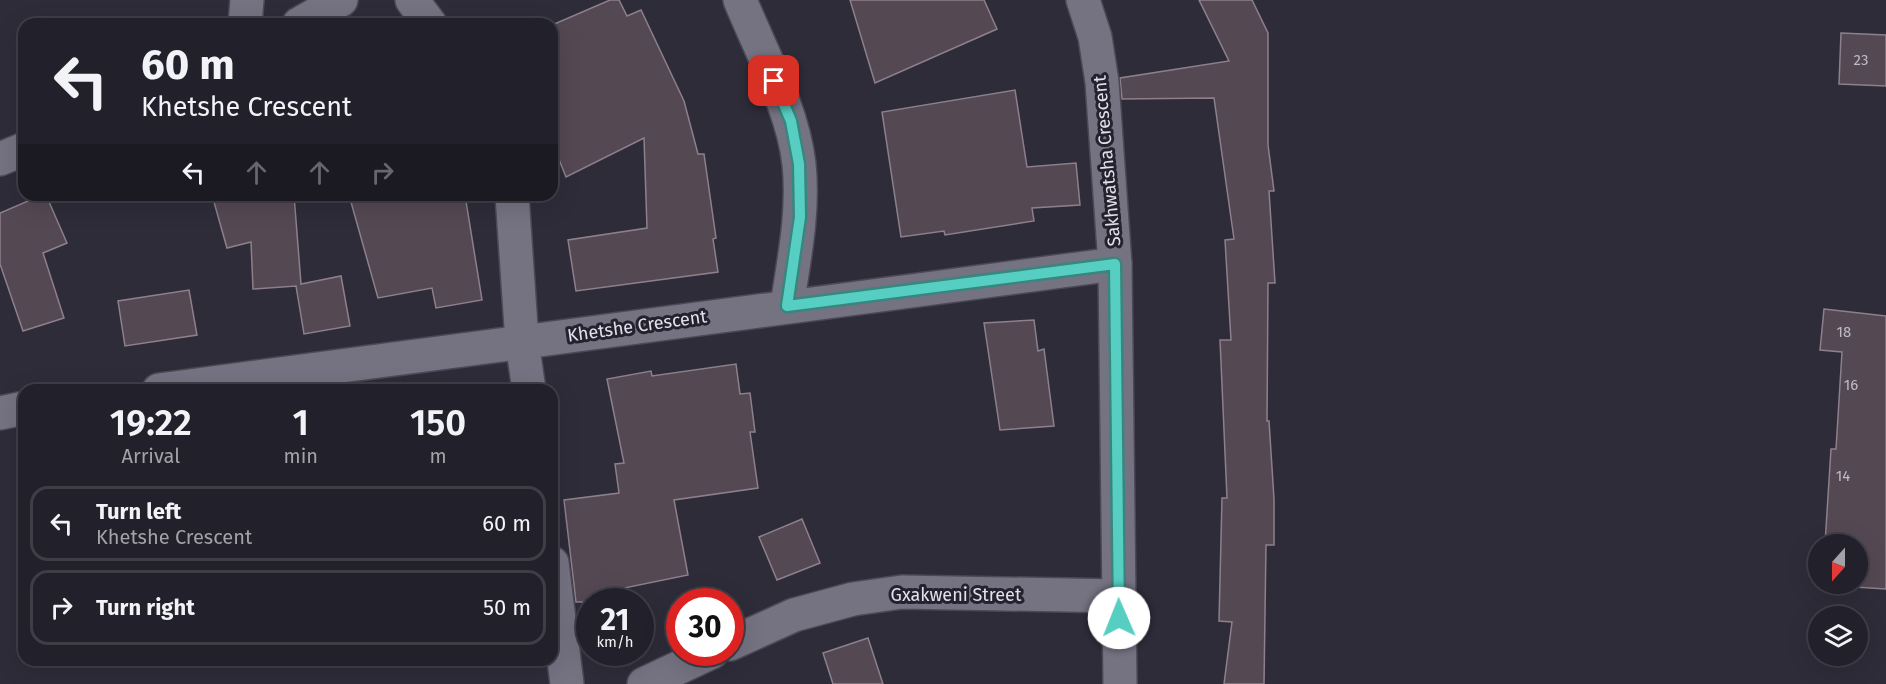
<!DOCTYPE html>
<style>
:root{--surface:#22212b;--page:#2a2933;--text:#f1f3f6;--muted:#a2a3a9;--line:#3f3e47}
body{margin:0;font-family:"Fira Sans",sans-serif;background:var(--page);color:var(--text);height:100vh;display:flex;flex-direction:column;font-size:22px;white-space:nowrap}
*{box-sizing:border-box;margin:0}
p{font-size:20px;color:var(--muted)}
.icon{flex:none;width:33px;height:33px;fill:none;stroke:currentColor;stroke-width:2;stroke-linecap:round;stroke-linejoin:round}
.map{position:relative;flex:1;overflow:hidden}
.side{position:absolute;left:18px;top:384px;width:540px;height:282px;display:flex;flex-direction:column;background:var(--surface);border-radius:18px;box-shadow:0 6px 24px #0002,0 0 0 2px var(--line)}
.side>*{flex:none}
.top-card{position:absolute;left:18px;top:18px;width:540px;height:183px;border-radius:18px;box-shadow:0 6px 24px #0002,0 0 0 2px var(--line);background:#22212b;color:var(--text);overflow:hidden}
.needle{width:39px;rotate:201deg}
.buttons{position:absolute;left:1808px;top:534px;display:grid;gap:12px}
.buttons a{display:grid;place-items:center;width:60px;height:60px;border-radius:50%;background:var(--surface);box-shadow:0 6px 24px #0002,0 0 0 2px var(--line);font-size:30px}
.speed{position:absolute;left:576px;top:588px;display:flex;gap:12px;font-size:30px;font-weight:700;text-align:center}
.speed>*{display:grid;place-content:center;width:78px;height:78px;border-radius:50%;background:var(--surface);box-shadow:0 6px 24px #0002,0 0 0 2px var(--line);line-height:1}
.speed small{font-size:15px;font-weight:400}
.speed .limit{border:9px solid #d22;background:#fff;color:#111}
.pin{position:absolute;display:grid;place-items:center;width:51px;height:51px;color:#fff;margin:-26px;border-radius:12px;box-shadow:0 3px 9px #0006}
.me{position:absolute;width:66px;margin:-33px;rotate:359deg;stroke-linejoin:round;filter:drop-shadow(0 0 4px #0008)}
.turn{display:flex;align-items:center;gap:21px;height:126px;padding:0 24px;font-size:27px}
.turn .icon{width:78px;height:78px;stroke-width:2.5}
.turn b{display:block;font-size:42px;line-height:51px}
.lanes{display:flex;align-items:center;height:57px;padding:0 24px;background:#0003;justify-content:center;gap:30px;direction:ltr}
.lanes .off{opacity:.35}
.eta{display:flex;justify-content:space-evenly;align-items:center;height:102px;text-align:center}
.eta b{font-size:36px;font-weight:600;line-height:42px}
ul{padding:0;list-style:none}
li{display:flex;align-items:center;gap:18px;height:75px;margin:0 12px 9px;padding:0 12px;border:3px solid var(--line);border-radius:18px}
li div{flex:1}
li b{display:block;font-size:22px}
li em{font-style:normal}
.map>svg:first-child{display:block}
.building{fill:#544853;stroke:#8d808c;stroke-width:1.5}
.lines{fill:none;stroke-linecap:round;stroke-linejoin:round}
.street-casing{stroke:#4b4955;stroke-width:36}
.street{stroke:#757382;stroke-width:33}
.route-casing{stroke:#39867e;stroke-width:15}
.route{stroke:#57cec2;stroke-width:10}
.labels{text-anchor:middle;dominant-baseline:central;stroke-width:6;stroke-linejoin:round;paint-order:stroke}
.number-label{font-size:15px;fill:#bebbc4}
.street-label{font-size:18px;fill:#e2e1ea;stroke:#24222e}
</style>
<div class="map">
<svg width="1886" height="684" viewBox="0 0 1886 684">
<rect width="100%" height="100%" fill="#2e2c39"/>
<g class="building">
<polygon points="610,0 619,0 627,16 641,10 684,101 698,154 704,154 716,238 713,239 718,272 576,291 568,240 647,228 644,138 566,177 552,142 552,25"/>
<polygon points="850,0 984,0 997,29 875,83"/>
<polygon points="1199,0 1252,0 1268,33 1268,145 1274,191 1269,191 1275,283 1268,283 1267,421 1269,421 1274,499 1274,545 1266,545 1264,684 1224,684 1232,622 1219,621 1222,498 1227,498 1220,340 1231,340 1225,240 1234,239 1214,98 1122,99 1120,78 1229,61"/>
<polygon points="1841,33 1886,35 1886,86 1839,84"/>
<polygon points="1015,90 1027,167 1076,163 1080,205 1032,208 1034,221 945,235 944,231 901,237 882,112"/>
<polygon points="42,195 46,195 67,243 43,253 64,318 23,331 0,264 0,213"/>
<polygon points="212,195 294,195 301,284 341,276 350,326 304,334 296,286 253,289 251,242 227,248"/>
<polygon points="349,195 465,195 482,300 436,308 432,288 378,298"/>
<polygon points="189,290 197,335 125,346 118,301"/>
<polygon points="1824,309 1886,316 1886,589 1823,585 1857,584 1857,544 1825,544 1831,449 1836,449 1842,352 1820,350"/>
<polygon points="1034,320 1038,351 1044,349 1054,426 1000,430 984,323"/>
<polygon points="736,364 740,394 750,393 755,432 750,432 758,488 674,500 688,575 624,588 625,592 617,593 618,602 576,602 564,500 619,493 615,464 624,463 607,379 651,371 652,376"/>
<polygon points="802,519 820,563 777,580 759,537"/>
<polygon points="868,638 883,684 833,684 823,653"/>
</g>
<g class="lines">
<g class="street-casing">
<g id="street">
<polyline points="412,0 430,24"/>
<path d="M 740,0 C 761,51 793,110 799,164 C 804,212 794,259 787,306"/>
<polyline points="1083,0 1095,37 1102,82 1115,264 1120,684"/>
<polyline points="245,24 247,0"/>
<polyline points="299,24 341,0"/>
<polyline points="0,159 24,149"/>
<polyline points="512,195 522,342 529,390"/>
<polyline points="159,390 1115,264"/>
<polyline points="0,413 24,408"/>
<polyline points="552,563 567,684"/>
<polyline points="730,644 794,615 853,599 902,592 1118,596"/>
<polyline points="644,684 712,652"/>
</g>
</g>
<use href="#street" class="street"/>
</g>
<g class="lines">
<g class="route-casing">
<polyline id="route" points="774,81 791,121 799,164 800,217 787,306 1115,264 1119,618"/>
</g>
<use href="#route" class="route"/>
</g>
<g class="labels">
<g class="number-label">
<text x="1861" y="60">23</text>
<text x="1844" y="332">18</text>
<text x="1851" y="385">16</text>
<text x="1843" y="476">14</text>
</g>
<g class="street-label">
<text transform="translate(1107 161) rotate(-95)">Sakhwatsha Crescent</text>
<text transform="translate(637 326) rotate(-8)">Khetshe Crescent</text>
<text x="956" y="595">Gxakweni Street</text>
</g>
</g>
</svg>
<div class="buttons">
<a><svg class="needle" viewBox="-14 -14 28 28"><path d="M0-13l5 13h-10z" fill="#e53935"/><path d="M0 13l5-13h-10z" fill="#a2a3a9"/></svg></a>
<a><svg class="icon" aria-label="layers" viewBox="0 0 24 24"><path d="M12 4l9 5-9 5-9-5zM3 14l9 5 9-5"/></svg></a>
</div>
<div class="speed"><div>21<small>km/h</small></div><div class="limit">30</div></div>
<div class="pin" style="left:774px;top:81px;background:#d93025"><svg class="icon" aria-label="arrive" viewBox="0 0 24 24"><path d="M6 21V4h12l-3 4 3 4H6"/></svg></div>
<svg class="me" style="left:1119px;top:618px" viewBox="-20 -20 40 40"><circle r="19" fill="#fff"/><path d="M0-13L10 11 0 6-10 11z" fill="#57cec2"/></svg>
<div class="top-card">
<div class="turn"><svg class="icon" aria-label="left" viewBox="0 0 24 24"><path d="M17 20v-9H6M10 6l-5 5 5 5"/></svg><div><b>60 m</b>Khetshe Crescent</div></div>
<div class="lanes"><svg class="icon" aria-label="left" viewBox="0 0 24 24"><path d="M17 20v-9H6M10 6l-5 5 5 5"/></svg><svg class="icon off" aria-label="ahead" viewBox="0 0 24 24"><path d="M12 20V5M6 11l6-6 6 6"/></svg><svg class="icon off" aria-label="ahead" viewBox="0 0 24 24"><path d="M12 20V5M6 11l6-6 6 6"/></svg><svg class="icon off" aria-label="right" viewBox="0 0 24 24"><path d="M7 20v-9h11M14 6l5 5-5 5"/></svg></div>
</div>
<section class="side">
<div class="eta">
<div><b>19:22</b><p>Arrival</p></div>
<div><b>1</b><p>min</p></div>
<div><b>150</b><p>m</p></div>
</div>
<ul>
<li><svg class="icon" aria-label="left" viewBox="0 0 24 24"><path d="M17 20v-9H6M10 6l-5 5 5 5"/></svg><div><b>Turn left</b><p>Khetshe Crescent</p></div><em>60 m</em></li>
<li><svg class="icon" aria-label="right" viewBox="0 0 24 24"><path d="M7 20v-9h11M14 6l5 5-5 5"/></svg><div><b>Turn right</b></div><em>50 m</em></li>
</ul>
</section>
</div>
